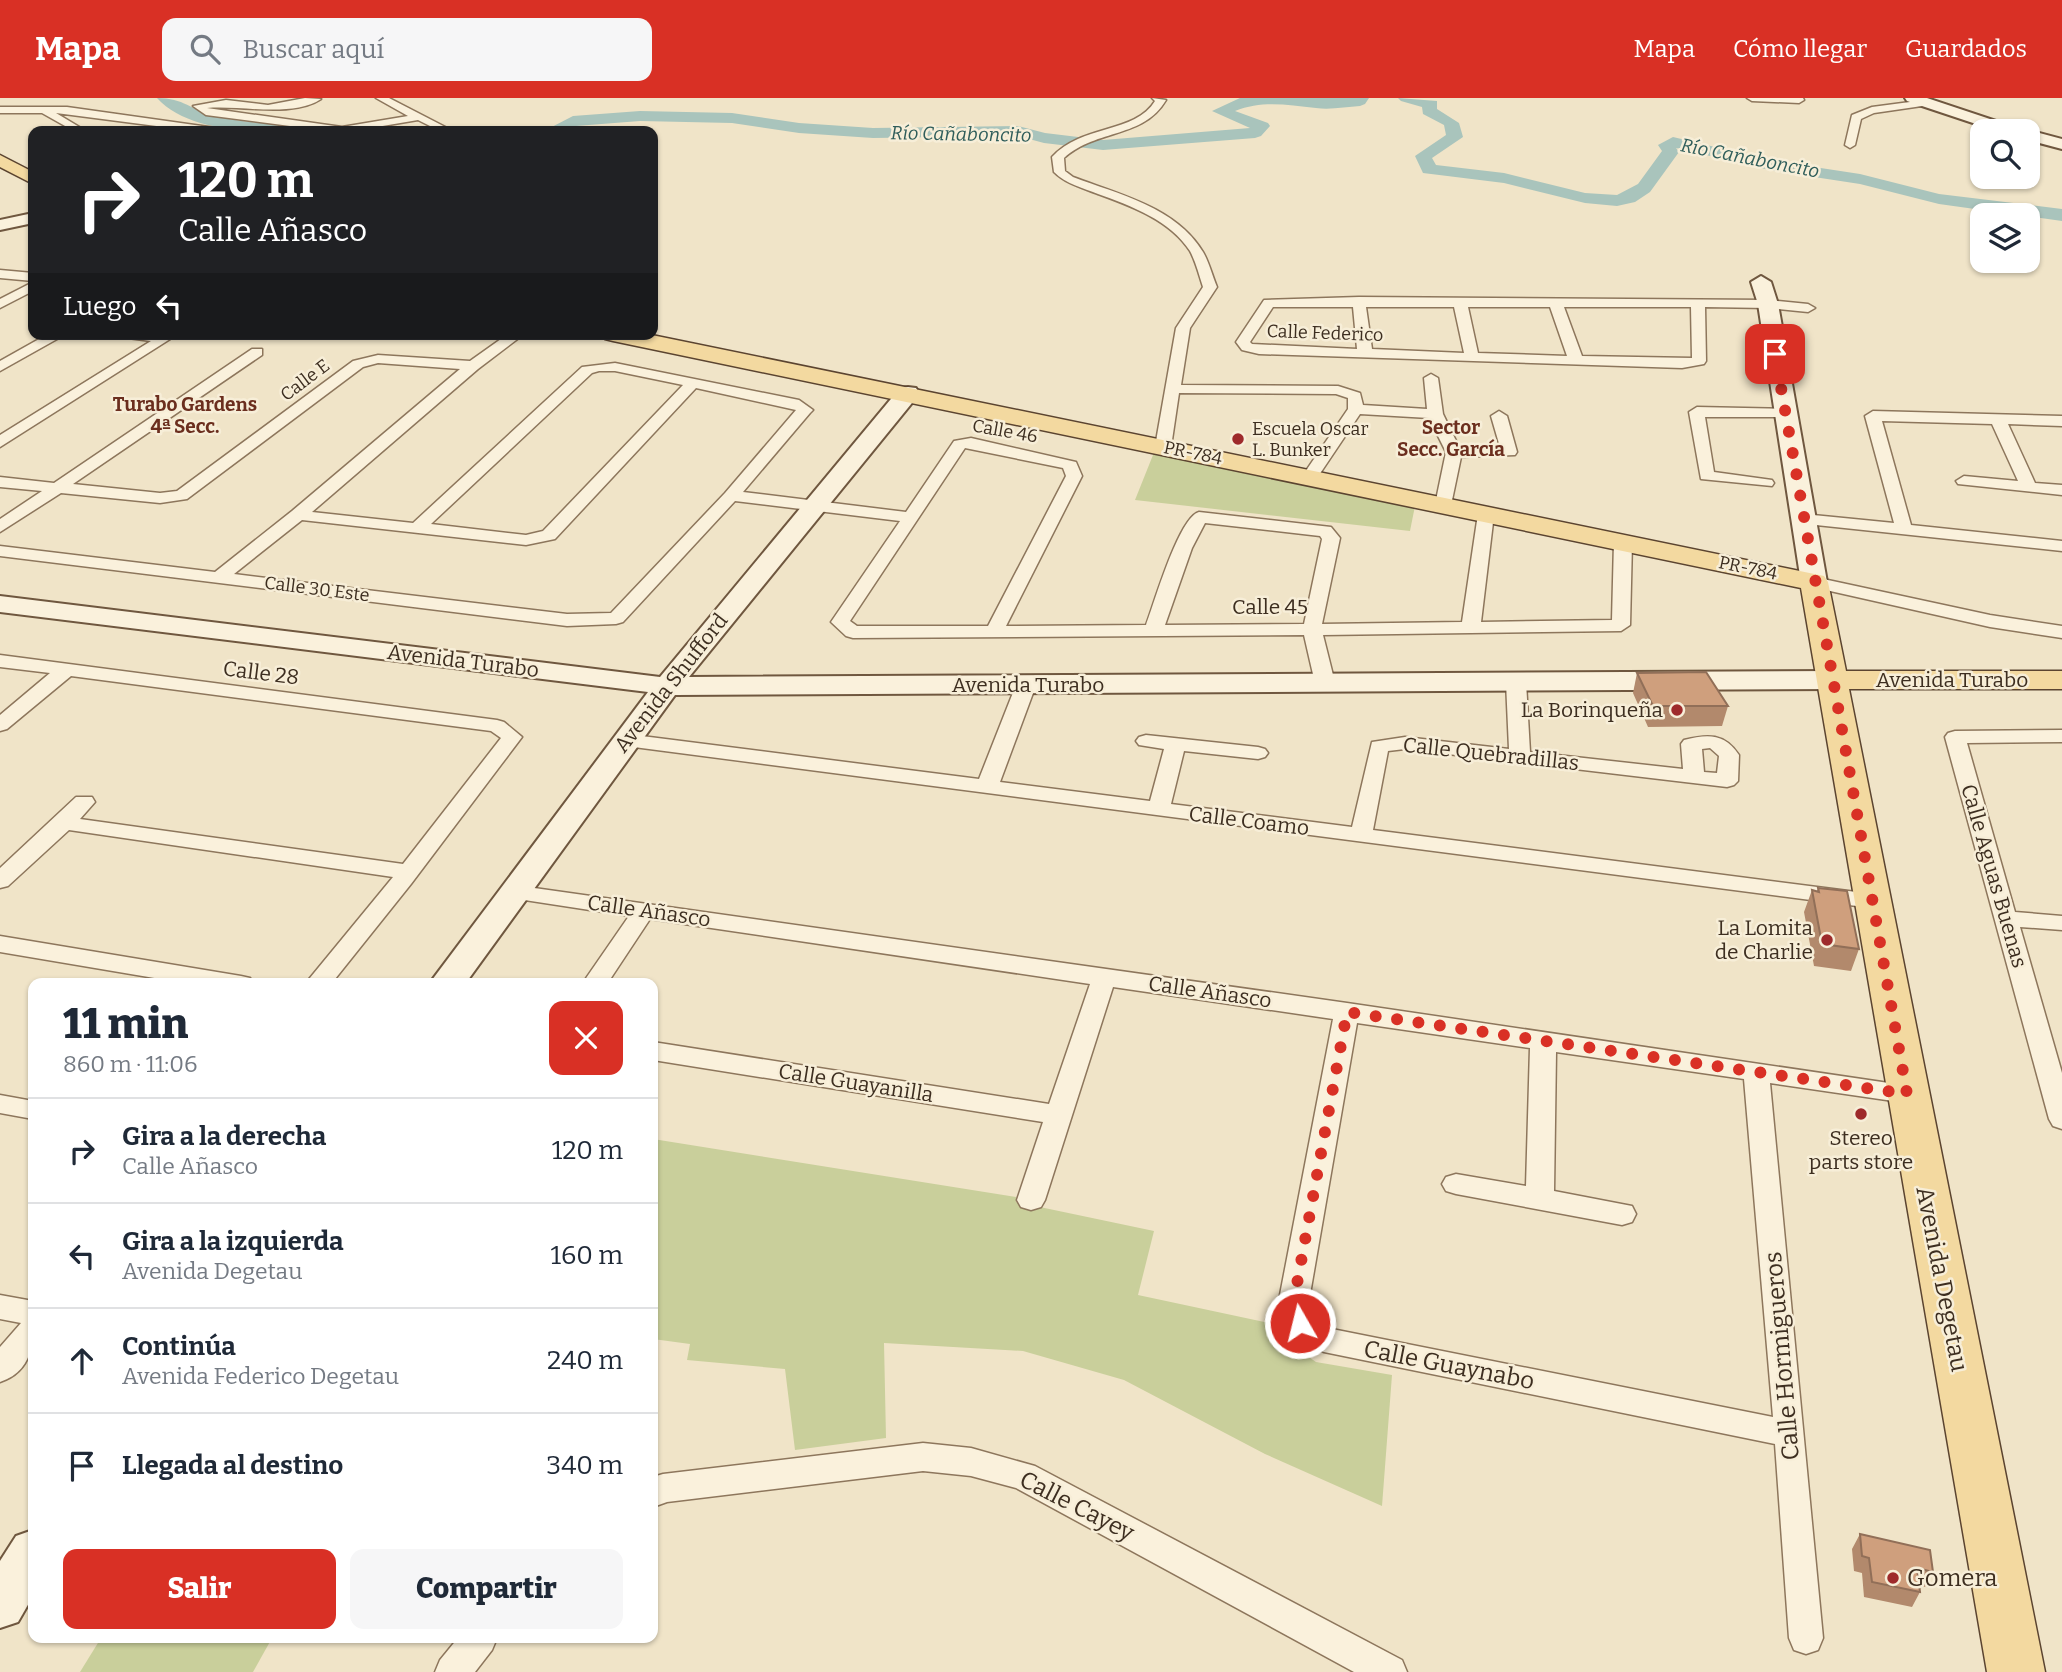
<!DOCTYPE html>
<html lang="es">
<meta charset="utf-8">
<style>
:root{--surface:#fff;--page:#f6f6f7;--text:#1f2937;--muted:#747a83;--line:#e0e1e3;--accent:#d93025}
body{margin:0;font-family:Bitter,serif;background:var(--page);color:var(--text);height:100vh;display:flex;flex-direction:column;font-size:26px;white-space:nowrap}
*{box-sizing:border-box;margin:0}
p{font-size:23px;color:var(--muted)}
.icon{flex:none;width:38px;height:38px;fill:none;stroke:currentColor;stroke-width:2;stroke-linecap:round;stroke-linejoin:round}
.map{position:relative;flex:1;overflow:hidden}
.sheet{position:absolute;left:28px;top:880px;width:630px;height:665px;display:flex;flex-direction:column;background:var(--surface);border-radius:14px;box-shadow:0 2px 5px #0004}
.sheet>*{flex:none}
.banner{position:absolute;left:28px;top:28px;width:630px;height:214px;border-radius:14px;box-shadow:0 2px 5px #0004;background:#202124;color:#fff;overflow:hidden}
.buttons{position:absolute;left:1970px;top:21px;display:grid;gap:14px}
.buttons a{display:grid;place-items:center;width:70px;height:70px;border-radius:14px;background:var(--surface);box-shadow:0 2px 5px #0004;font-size:35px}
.pin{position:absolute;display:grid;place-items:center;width:60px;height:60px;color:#fff;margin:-30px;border-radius:14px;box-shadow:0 4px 10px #0006}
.me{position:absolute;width:77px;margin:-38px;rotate:352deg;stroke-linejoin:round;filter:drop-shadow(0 0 5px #0008)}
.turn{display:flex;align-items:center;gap:24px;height:147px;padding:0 35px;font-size:32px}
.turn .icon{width:91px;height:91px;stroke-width:2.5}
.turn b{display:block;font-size:49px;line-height:60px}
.then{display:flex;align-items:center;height:66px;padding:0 35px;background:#0003;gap:14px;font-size:26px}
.round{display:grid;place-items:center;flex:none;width:74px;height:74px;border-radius:14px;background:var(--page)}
.overview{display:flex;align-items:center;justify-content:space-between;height:119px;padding:0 35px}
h1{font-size:42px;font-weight:800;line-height:52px}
.primary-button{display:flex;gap:14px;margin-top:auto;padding:14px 35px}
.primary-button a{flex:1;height:80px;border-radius:14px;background:var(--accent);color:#fff;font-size:28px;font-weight:800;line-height:80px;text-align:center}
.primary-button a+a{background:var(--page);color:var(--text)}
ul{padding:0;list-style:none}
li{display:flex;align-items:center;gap:21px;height:105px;padding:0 35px;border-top:2px solid var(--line)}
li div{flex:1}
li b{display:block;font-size:26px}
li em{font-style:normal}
header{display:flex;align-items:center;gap:42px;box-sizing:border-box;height:98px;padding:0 35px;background:var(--accent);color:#fff}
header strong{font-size:33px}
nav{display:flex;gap:38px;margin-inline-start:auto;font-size:24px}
.search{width:490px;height:63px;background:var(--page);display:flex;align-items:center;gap:18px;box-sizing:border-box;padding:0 24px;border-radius:14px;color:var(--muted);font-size:26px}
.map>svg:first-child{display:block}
.green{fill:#c9cf9b}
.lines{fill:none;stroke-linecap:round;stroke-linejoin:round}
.river{fill:#a9c4bc;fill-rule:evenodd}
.street-casing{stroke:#8d765c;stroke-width:3}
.secondary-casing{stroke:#6f573f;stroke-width:4}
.primary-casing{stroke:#5b4430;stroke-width:3}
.street{fill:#faf1dc;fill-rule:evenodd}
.secondary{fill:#faf1dc;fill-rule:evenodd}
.primary{fill:#f3d9a0;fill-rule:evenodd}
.wall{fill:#b2896c}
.building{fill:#cf9f7d;stroke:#916f58;stroke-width:2}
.route{stroke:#d93025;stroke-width:12;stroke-dasharray:0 21.6}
.poi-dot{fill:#9e2a2b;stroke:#f7eed8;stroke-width:2.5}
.labels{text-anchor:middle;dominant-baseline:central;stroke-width:5;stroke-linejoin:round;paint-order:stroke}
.far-street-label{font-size:18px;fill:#3d2e20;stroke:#f7eed8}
.far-poi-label{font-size:18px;fill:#3d2e20;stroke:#f7eed8;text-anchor:start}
.far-water-label{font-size:19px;font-style:italic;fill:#2f5d5a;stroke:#f7eed8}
.far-neighbourhood-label{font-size:19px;font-weight:bold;fill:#6b2e1e;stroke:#f7eed8}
.street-label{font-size:21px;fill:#3d2e20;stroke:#f7eed8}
.poi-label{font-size:21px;fill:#3d2e20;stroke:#f7eed8;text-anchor:end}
.near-street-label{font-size:24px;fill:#3d2e20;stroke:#f7eed8}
.near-poi-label{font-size:24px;fill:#3d2e20;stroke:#f7eed8;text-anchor:start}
</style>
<header>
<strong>Mapa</strong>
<div class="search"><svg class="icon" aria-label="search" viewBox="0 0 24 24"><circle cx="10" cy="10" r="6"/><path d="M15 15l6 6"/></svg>Buscar aquí</div>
<nav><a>Mapa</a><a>Cómo llegar</a><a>Guardados</a></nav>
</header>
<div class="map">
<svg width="2062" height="1574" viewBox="0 0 2062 1574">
<rect width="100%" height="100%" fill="#f0e4c8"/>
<g class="green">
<polygon points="1155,352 1415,408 1410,433 1135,402"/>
<polygon points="653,1041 1016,1099 1016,1104 1154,1133 1138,1197 1269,1225 1297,1251 1316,1264 1392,1277 1382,1408 1265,1356 1124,1282 1023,1253 884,1245 886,1340 795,1352 785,1271 687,1262 690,1246 653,1241"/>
<polygon points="101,1540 272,1540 253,1574 80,1574"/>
</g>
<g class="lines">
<g class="river">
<path d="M 157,0 C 184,0 191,12 215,18 C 241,25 272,25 299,28 L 307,33 C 264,35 189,36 157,0 Z"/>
<path d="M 1240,0 L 1369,0 L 1365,6 L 1360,8 C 1346,9 1330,12 1316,10 C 1287,7 1262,2 1235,13 L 1268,25 L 1270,28 L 1261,38 L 1255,40 L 1103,52 L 1044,45 L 1018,38 L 873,40 L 799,35 L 732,25 L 640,23 L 576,28 L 564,33 L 544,33 L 573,18 L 640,13 L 732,15 L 799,25 L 873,30 L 1018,28 L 1045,35 L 1103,42 L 1250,30 L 1212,13 Z"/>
<polygon points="1398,0 1437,3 1437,11 1459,25 1463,39 1432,60 1436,67 1504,75 1585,95 1617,97 1638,86 1662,53 1658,47 1673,39 1774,63 1860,76 1939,96 2062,111 2062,123 1939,106 1860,86 1774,73 1676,50 1679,54 1650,94 1635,104 1617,108 1585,105 1504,85 1423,75 1415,58 1446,37 1444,27 1423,16 1422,9 1401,3"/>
</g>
<g class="street-casing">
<g id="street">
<path d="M 305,0 L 321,1 C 293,20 240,7 207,10 L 342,29 L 408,18 L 376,0 L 389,0 L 453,33 L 440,33 L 418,22 L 353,33 L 328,33 L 206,17 L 193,8 L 226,2 L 268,7 Z"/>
<path d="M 1152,0 L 1166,2 C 1143,41 1098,30 1064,60 L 1065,73 L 1073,79 C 1118,96 1176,109 1203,154 C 1209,164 1212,177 1217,189 L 1190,230 L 1181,287 L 1338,288 L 1360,295 L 1363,307 L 1427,311 L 1424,280 L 1431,276 L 1438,280 L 1443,316 L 1459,349 L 1500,349 L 1491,318 L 1499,313 L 1507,318 L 1517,354 L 1515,357 L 1461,359 L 1451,407 L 1443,412 L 1437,411 L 1435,407 L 1446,354 L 1429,320 L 1360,316 L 1315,383 L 1303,383 L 1301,380 L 1348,311 L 1348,300 L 1336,296 L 1179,295 L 1171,349 L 1169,352 L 1157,352 L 1155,349 L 1176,230 L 1203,189 C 1199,177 1196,164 1190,153 C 1170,122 1131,108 1098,96 C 1083,90 1066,86 1054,74 L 1052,59 C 1082,26 1135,36 1155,3 Z"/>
<polygon points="1747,0 1803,0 1804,2 1799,5 1752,3"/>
<polygon points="1925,2 1929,3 1929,7 1874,15 1861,21 1855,47 1850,50 1845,47 1852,17 1872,9"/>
<polygon points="0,9 67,9 216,30 221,33 195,33 56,15 86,33 74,33 42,15 0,15"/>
<polygon points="0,172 33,175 33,183 0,180"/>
<polygon points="33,184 33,193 0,210 0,201"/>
<path d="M 1359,199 L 1768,202 L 1808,206 L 1815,210 L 1808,214 L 1768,210 L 1705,209 L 1706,263 L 1704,266 L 1682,270 L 1259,256 L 1242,252 L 1236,244 L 1264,202 ZM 1273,209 L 1353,209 L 1357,251 L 1252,246 L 1250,244 ZM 1366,209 L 1454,209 L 1464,255 L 1372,251 ZM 1468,209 L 1550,209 L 1567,258 L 1478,255 ZM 1564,209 L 1691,209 L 1692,260 L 1582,258 Z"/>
<polygon points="48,236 66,236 0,273 0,263"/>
<polygon points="121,236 178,236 0,349 0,337 151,243 128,240"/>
<path d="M 508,236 L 524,236 L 478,271 L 312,414 L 413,425 L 582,269 L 615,265 L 799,302 L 813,312 L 810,315 L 743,394 L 906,414 L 954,343 L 971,340 L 1076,364 L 1082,378 L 1006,528 L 1146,527 C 1154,506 1179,419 1199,414 L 1331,429 L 1340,440 L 1322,526 L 1462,524 L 1478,416 L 1486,411 L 1494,416 L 1481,524 L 1612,522 L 1614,444 L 1623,439 L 1632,444 L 1630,527 L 1621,533 L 1323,537 L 1335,585 L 1325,591 L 1315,585 L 1304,537 L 853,540 L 846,538 L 831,524 L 900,423 L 735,403 L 623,524 L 616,526 L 567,528 L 0,458 L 0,448 L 215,474 L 292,413 L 460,271 L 378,265 L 363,269 L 187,401 L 160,405 L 61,395 L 0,434 L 0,421 L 42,393 L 0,389 L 0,379 L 54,385 L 252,251 L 262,251 L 262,257 L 73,386 L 160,395 L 177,393 L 353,263 L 378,257 L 470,263 ZM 599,273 L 615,273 L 683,287 L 543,433 L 526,437 L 431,426 L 592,275 ZM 696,290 L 796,312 L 725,395 L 611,515 L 567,516 L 234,476 L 302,422 L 526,447 L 555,441 ZM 965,350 L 1063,370 L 1066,378 L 988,528 L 857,528 L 850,523 ZM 1205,425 L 1320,438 L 1322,441 L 1304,526 L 1165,527 L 1192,450 Z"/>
<polygon points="1697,309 1789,311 1792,314 1784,319 1705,319 1714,374 1772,382 1774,385 1772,388 1701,381 1689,314"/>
<polygon points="1873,313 2062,318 2062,328 2008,326 2035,385 2062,387 2062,397 1958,386 1956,383 1964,378 2018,383 1992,326 1882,323 1911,427 2062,443 2062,453 1797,425 1795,421 1803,416 1894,425 1865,318"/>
<polygon points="1814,479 1990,517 2062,528 2062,540 1990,529 1808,488 1805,484 1808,480"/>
<polygon points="0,557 497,622 504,624 522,639 411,786 331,886 305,886 393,779 69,732 8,788 0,790 0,770 76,699 92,699 95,704 80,721 403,766 501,640 491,633 71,578 7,631 0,633 0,617 50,575 0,569"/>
<path d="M 1516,578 L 1526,584 L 1530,654 L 1683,671 L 1681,646 L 1684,642 C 1708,636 1724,635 1739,657 L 1738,683 L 1734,687 L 1727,689 L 1405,651 L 1388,653 L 1373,732 L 1872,796 L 1880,798 L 1884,803 L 1880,808 L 1872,810 L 626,648 L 619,646 L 616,642 L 619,638 L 626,636 L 979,681 L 1016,587 L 1026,581 L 1036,587 L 1000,684 L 1150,703 L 1164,651 L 1139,647 L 1136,643 L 1139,639 L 1146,637 L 1258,649 L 1265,651 L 1268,655 L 1265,659 L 1258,661 L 1184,653 L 1171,706 L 1352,729 L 1372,644 L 1405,639 L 1509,651 L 1506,584 ZM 1710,650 L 1719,658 L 1717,675 L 1704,674 L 1702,651 Z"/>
<polygon points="2062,632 2062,644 1967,645 2015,814 2062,818 2062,832 2020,829 2062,975 2062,1031 2053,1028 2049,1021 1945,639 1948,635 1955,633"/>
<path d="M 513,787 L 1347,905 L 1916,989 L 1920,996 L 1916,1003 L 1907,1005 L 1770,985 L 1823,1540 L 1818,1552 L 1806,1556 L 1794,1552 L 1789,1540 L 1775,1346 L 1324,1254 C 1294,1244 1287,1231 1279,1202 L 1333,921 L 1113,889 L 1045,1102 L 1041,1109 L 1031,1112 L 1021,1109 L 1017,1102 L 1043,1024 L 653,962 L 653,944 L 1049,1006 L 1090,886 L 650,821 L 607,886 L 582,886 L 629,818 L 505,799 L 502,794 L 505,789 ZM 1357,925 L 1530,950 L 1526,1088 L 1456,1076 L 1446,1079 L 1442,1086 L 1446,1093 L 1456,1096 L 1622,1127 L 1632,1124 L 1636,1116 L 1632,1108 L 1554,1093 L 1556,954 L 1744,981 L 1773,1319 L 1332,1231 L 1313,1218 L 1309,1202 Z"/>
<polygon points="0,838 241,878 250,880 253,886 190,886 0,854"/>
<polygon points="0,997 33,1003 33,1021 0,1015"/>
<path d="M 0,1197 L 33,1203 C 33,1236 38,1271 0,1284 L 0,1249 L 21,1225 L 0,1221 Z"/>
<polygon points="923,1345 971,1350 1035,1368 1402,1562 1407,1574 1354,1574 1016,1390 971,1378 923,1373 667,1404 653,1409 653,1379 663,1376"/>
<polygon points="458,1540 497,1540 492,1552 475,1574 435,1574 440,1562"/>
</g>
</g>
<g class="secondary-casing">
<g id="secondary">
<polygon points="1905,0 1927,0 2017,30 2020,33 1997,33 1907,3"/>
<polygon points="2028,32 2062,41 2062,51 2028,42 2028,33 2024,33"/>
<polygon points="33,115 33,125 0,132 0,122"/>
<polygon points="1761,178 1771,184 1778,206 1827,484 1823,490 1814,492 1805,490 1801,484 1758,206 1751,184"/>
<polygon points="908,289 916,290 919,295 916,300 689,579 1834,573 1844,576 1848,582 1844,588 1834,591 675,597 465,886 429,886 648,594 0,514 0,498 660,579 900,290"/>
<polygon points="33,1432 33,1498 18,1524 0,1530 0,1463 16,1438"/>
</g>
</g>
<g class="primary-casing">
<g id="primary">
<polygon points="0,57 33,74 33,86 0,69"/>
<polygon points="602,236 647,236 1824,478 1828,484 1846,573 2062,573 2062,591 1849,591 2045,1574 1987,1574 1801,490 613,243 605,241"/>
</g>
</g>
<use href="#street" class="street"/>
<use href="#secondary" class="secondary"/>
<use href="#primary" class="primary"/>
</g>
<g class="wall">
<polygon points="1637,575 1728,608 1722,628 1648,629 1633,595"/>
<polygon points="1818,790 1859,851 1851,873 1814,868 1804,814 1812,792 1817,793"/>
<polygon points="1860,1436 1933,1474 1925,1489 1919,1487 1920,1494 1912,1509 1864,1499 1862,1475 1854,1473 1852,1451"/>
</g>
<g class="building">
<polygon points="1706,574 1728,608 1653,608 1637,575"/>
<polygon points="1818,790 1847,793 1859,851 1822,846 1812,792 1819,794"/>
<polygon points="1860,1436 1930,1452 1933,1474 1917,1470 1920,1494 1872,1484 1869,1460 1862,1458"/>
</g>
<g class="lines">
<polyline class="route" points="1300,1225 1294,1202 1347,914 1907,996 1775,256"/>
</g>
<g class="poi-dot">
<circle cx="1238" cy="341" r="7"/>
<circle cx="1677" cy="612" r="7"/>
<circle cx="1827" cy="842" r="7"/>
<circle cx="1861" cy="1016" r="7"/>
<circle cx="1893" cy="1480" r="7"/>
</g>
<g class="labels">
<g class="far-street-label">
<text transform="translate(1325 235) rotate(2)">Calle Federico</text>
<text transform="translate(305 282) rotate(-37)">Calle E</text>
<text transform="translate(1005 333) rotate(10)">Calle 46</text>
<text transform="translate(1193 355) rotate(12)">PR-784</text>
<text transform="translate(1748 470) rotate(12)">PR-784</text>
<text transform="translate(317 491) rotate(7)">Calle 30 Este</text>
</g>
<g class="far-poi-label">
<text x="1252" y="331">Escuela Oscar<tspan x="1252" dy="21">L. Bunker</tspan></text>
</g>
<g class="far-water-label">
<text transform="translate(961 36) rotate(1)">Río Cañaboncito</text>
<text transform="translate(1750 60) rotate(11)">Río Cañaboncito</text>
</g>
<g class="far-neighbourhood-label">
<text x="185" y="306">Turabo Gardens<tspan x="185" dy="22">4ª Secc.</tspan></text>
<text x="1451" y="329">Sector<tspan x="1451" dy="22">Secc. García</tspan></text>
</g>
<g class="street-label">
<text x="1270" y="509">Calle 45</text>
<text transform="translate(463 563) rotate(7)">Avenida Turabo</text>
<text transform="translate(261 575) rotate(7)">Calle 28</text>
<text x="1952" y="582">Avenida Turabo</text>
<text transform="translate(671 585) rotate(-52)">Avenida Shufford</text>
<text x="1028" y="587">Avenida Turabo</text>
<text transform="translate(1491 656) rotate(6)">Calle Quebradillas</text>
<text transform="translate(1249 723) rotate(7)">Calle Coamo</text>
<text transform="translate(1994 778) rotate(74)">Calle Aguas Buenas</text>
<text transform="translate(649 813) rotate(8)">Calle Añasco</text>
<text transform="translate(1210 894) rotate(8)">Calle Añasco</text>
<text transform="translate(856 985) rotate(9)">Calle Guayanilla</text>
</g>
<g class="poi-label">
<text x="1663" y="612">La Borinqueña</text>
<text x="1813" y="830">La Lomita<tspan x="1813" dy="24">de Charlie</tspan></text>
<text x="1861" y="1040" text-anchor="middle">Stereo<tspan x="1861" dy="24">parts store</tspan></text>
</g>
<g class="near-street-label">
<text transform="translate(1942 1181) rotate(79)">Avenida Degetau</text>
<text transform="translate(1782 1258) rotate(-95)">Calle Hormigueros</text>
<text transform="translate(1449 1267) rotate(11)">Calle Guaynabo</text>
<text transform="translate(1077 1408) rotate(27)">Calle Cayey</text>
</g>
<g class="near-poi-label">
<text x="1907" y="1480">Gomera</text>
</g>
</g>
</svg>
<div class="buttons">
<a><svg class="icon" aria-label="search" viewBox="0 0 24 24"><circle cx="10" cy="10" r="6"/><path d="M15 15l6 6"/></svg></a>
<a><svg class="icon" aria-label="layers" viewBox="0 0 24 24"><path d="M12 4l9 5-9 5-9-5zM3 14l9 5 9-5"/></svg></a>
</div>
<div class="pin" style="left:1775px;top:256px;background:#d93025"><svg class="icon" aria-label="arrive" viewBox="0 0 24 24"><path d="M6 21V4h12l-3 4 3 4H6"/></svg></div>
<svg class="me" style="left:1300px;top:1225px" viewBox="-20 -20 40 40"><circle r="17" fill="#d93025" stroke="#fff" stroke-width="3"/><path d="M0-11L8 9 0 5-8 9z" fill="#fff"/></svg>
<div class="banner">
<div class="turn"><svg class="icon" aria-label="right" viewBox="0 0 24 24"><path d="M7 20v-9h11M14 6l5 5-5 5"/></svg><div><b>120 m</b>Calle Añasco</div></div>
<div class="then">Luego<svg class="icon" aria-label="left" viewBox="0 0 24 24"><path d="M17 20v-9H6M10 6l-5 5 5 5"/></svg></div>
</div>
<section class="sheet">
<div class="overview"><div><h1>11 min</h1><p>860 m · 11:06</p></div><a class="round" style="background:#d93025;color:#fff"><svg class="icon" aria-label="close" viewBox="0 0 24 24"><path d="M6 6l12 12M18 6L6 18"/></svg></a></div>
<ul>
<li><svg class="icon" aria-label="right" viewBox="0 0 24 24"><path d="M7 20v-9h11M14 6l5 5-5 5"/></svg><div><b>Gira a la derecha</b><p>Calle Añasco</p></div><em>120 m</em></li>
<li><svg class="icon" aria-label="left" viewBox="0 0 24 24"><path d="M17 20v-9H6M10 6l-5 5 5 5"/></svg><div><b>Gira a la izquierda</b><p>Avenida Degetau</p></div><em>160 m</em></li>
<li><svg class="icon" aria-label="ahead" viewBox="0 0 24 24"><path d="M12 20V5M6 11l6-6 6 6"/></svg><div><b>Continúa</b><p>Avenida Federico Degetau</p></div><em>240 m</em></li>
<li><svg class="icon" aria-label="arrive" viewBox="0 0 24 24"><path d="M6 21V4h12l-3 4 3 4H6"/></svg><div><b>Llegada al destino</b></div><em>340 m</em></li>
</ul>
<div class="primary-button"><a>Salir</a><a>Compartir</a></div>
</section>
</div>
